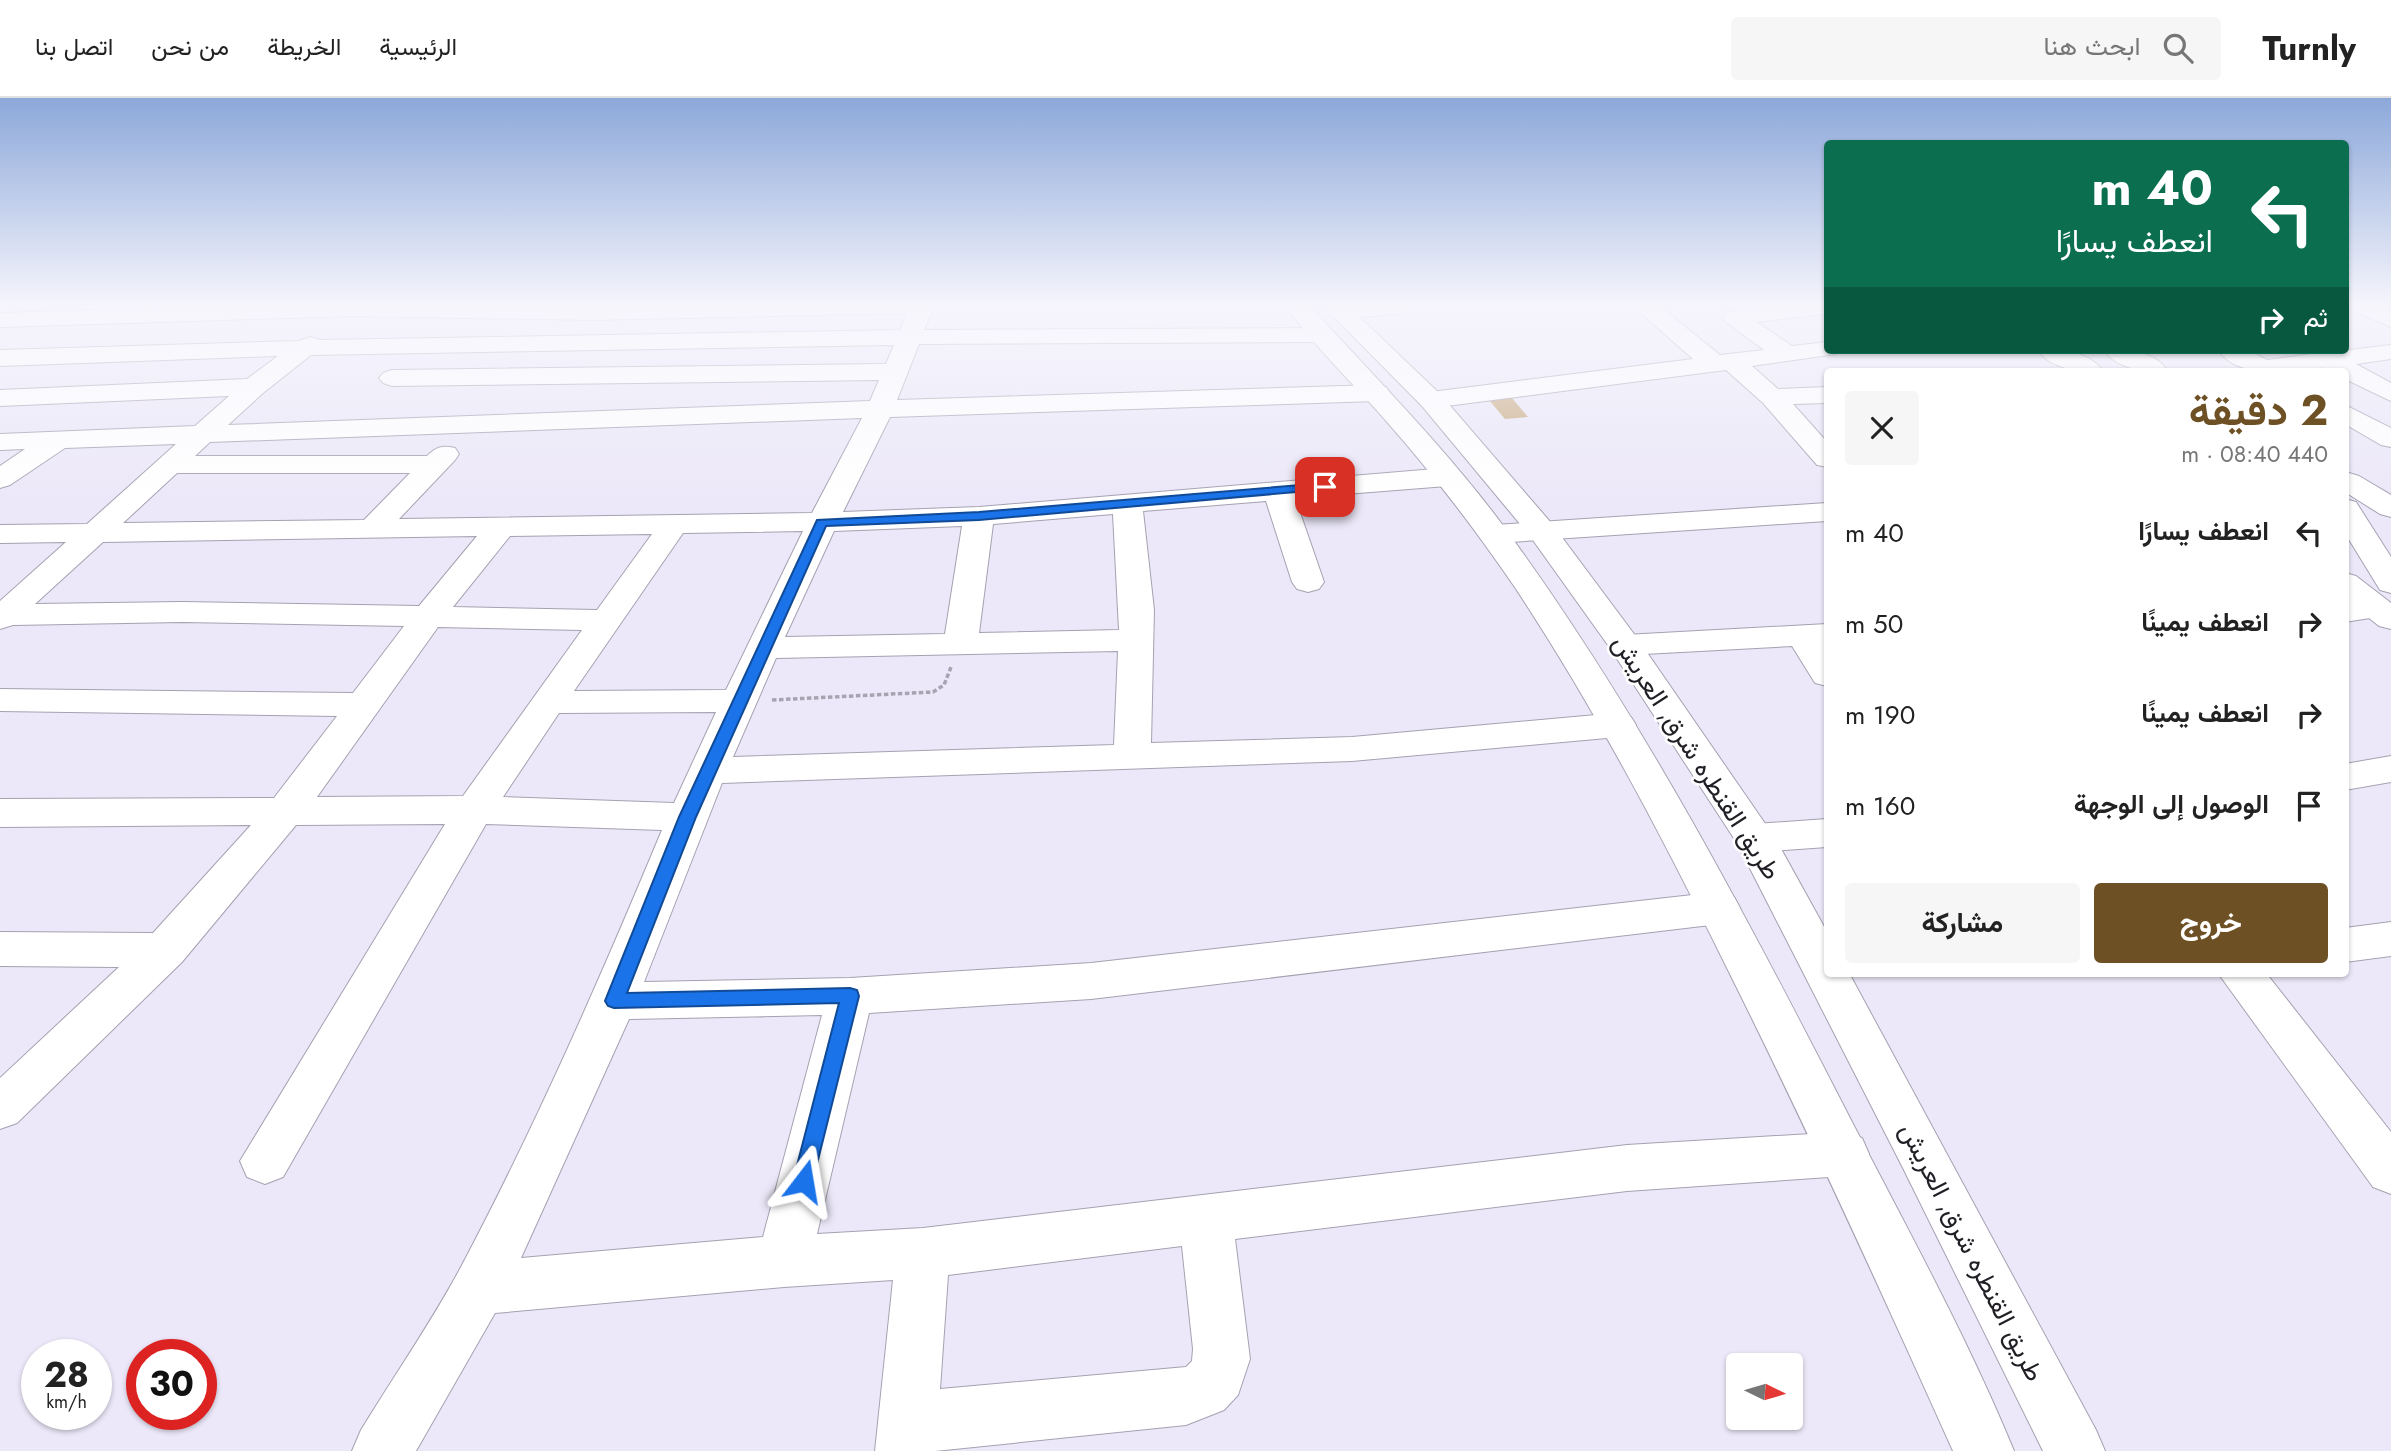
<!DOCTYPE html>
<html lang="ar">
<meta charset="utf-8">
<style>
:root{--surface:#fff;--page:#f6f6f6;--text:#222;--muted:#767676;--line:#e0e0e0;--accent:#6d5024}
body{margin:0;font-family:Jost,Vazirmatn,sans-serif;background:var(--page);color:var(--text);direction:rtl;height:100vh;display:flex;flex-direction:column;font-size:26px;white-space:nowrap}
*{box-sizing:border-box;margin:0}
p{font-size:23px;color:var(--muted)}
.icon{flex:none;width:38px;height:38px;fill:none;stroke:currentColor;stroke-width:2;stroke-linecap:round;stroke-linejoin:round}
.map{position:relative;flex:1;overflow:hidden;direction:ltr}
.sheet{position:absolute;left:1824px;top:270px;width:525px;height:609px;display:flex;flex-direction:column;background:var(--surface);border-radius:7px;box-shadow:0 2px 5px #0004;direction:rtl}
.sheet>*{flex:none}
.banner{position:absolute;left:1824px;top:42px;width:525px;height:214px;border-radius:7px;box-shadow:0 2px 5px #0004;direction:rtl;background:#0b6e4f;color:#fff;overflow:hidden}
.needle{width:46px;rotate:95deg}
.buttons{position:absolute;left:1726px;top:1255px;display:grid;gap:14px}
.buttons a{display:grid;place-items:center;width:77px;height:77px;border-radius:7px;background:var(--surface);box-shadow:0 2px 5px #0004;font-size:35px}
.speed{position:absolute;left:21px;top:1241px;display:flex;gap:14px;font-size:35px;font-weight:700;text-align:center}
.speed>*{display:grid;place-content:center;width:91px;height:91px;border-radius:50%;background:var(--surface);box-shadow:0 2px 5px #0004;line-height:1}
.speed small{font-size:18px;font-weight:400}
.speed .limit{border:10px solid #d22;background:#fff;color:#111}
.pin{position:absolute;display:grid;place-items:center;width:60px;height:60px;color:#fff;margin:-30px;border-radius:14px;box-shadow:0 4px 10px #0006}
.me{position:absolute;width:77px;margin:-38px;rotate:14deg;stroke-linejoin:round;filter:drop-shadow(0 0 5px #0008)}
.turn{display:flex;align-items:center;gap:24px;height:147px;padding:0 21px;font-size:32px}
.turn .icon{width:91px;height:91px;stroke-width:2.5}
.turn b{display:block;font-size:49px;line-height:60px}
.then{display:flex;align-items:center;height:66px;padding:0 21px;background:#0003;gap:14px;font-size:26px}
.round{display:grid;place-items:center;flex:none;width:74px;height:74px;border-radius:7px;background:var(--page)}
.overview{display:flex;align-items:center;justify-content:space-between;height:119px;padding:0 21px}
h1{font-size:42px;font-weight:700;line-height:52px;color:var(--accent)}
.primary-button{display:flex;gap:14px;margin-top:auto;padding:14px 21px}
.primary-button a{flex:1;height:80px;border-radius:7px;background:var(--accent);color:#fff;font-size:28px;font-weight:700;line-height:80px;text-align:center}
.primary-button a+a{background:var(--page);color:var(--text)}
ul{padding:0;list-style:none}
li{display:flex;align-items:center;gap:21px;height:91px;padding:0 21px}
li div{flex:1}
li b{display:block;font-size:26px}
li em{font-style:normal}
header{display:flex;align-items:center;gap:42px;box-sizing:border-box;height:98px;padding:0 35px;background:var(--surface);border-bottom:2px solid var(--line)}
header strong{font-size:33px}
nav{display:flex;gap:38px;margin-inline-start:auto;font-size:24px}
.search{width:490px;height:63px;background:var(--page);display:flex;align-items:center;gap:18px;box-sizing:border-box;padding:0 24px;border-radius:7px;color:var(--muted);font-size:26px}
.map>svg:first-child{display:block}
.building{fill:#c8a97e}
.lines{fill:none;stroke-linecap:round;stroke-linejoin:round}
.minor-casing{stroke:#a5a1b1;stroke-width:2}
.major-casing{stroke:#a5a1b1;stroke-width:2}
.highway-casing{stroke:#a5a1b1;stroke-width:2}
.path{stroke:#a7a4b1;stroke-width:3.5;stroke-dasharray:4.5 2.5;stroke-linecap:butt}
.minor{fill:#fff;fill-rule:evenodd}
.major{fill:#fff;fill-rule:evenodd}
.highway{fill:#fff;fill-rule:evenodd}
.route{fill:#1a73e8;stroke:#114b97;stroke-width:2}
.labels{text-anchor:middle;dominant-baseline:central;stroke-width:5;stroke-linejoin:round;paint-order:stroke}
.street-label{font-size:26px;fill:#211f25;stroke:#fff}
</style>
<header>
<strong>Turnly</strong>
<div class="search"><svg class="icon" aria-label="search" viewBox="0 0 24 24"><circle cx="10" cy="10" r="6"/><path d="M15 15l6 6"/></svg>ابحث هنا</div>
<nav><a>الرئيسية</a><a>الخريطة</a><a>من نحن</a><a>اتصل بنا</a></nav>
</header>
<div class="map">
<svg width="2391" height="1353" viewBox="0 0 2391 1353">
<rect width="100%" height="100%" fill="#ece8f9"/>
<polygon class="building" points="1512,300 1528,319 1505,321 1489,302"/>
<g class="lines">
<g class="minor-casing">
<g id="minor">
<path d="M 210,208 L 934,208 L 924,232 L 1323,230 L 1332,232 L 1335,237 L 1332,242 L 1323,244 L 919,246 L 897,302 L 1377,287 L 1386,289 L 1390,295 L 1386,301 L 1377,303 L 890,319 L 843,414 L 979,409 L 1447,370 L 1457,373 L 1461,379 L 1457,385 L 1447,388 L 1295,400 L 1324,484 L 1319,491 L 1308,494 L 1297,491 L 1292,484 L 1266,403 L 1143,413 L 1154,512 L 1151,645 L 1352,639 L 1618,615 L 1631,619 L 1636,627 L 1631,635 L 1618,639 L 1352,663 L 722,685 L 644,884 L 850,880 L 1091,865 L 1719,794 L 1734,799 L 1740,810 L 1734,821 L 1719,826 L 1091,901 L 869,915 L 817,1136 L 923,1130 L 1627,1047 L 1844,1034 L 1862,1040 L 1869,1056 L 1862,1072 L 1844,1078 L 1627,1093 L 1235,1141 L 1250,1261 L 1238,1297 L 1224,1312 L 1186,1327 L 935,1353 L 875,1353 L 893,1182 L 784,1189 L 495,1215 L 416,1353 L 352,1353 L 361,1332 C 394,1278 431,1225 461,1169 C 536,1027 600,881 662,732 L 486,726 L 283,1079 L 265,1086 L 247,1079 L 240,1063 L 445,726 L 296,727 L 182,864 L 17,1025 L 0,1031 L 0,980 L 119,869 L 0,868 L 0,834 L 153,835 L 251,727 L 0,729 L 0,701 L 274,700 L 337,618 L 0,613 L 0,591 L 353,595 L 404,528 L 182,524 L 13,527 L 0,531 L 0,503 L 66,444 L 0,445 L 0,427 L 87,426 L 176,346 L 65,350 L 10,387 L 0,390 L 0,368 L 25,351 L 0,352 L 0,336 L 195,328 L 229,298 L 0,308 L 0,292 L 247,281 L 278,258 L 0,268 L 0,252 L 299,243 L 310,239 L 320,242 L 900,232 L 907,215 L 591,222 L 352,218 L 0,229 L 0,215 ZM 894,247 L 886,266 L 392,272 L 383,275 L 379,280 L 383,285 L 392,288 L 879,282 L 870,303 L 228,327 L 263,295 L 311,257 ZM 862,320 L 812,415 L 399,421 L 455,362 L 459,356 L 455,350 C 442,347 436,349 427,358 L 195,358 L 210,344 ZM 177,375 L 410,375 L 364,422 L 123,425 ZM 1113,416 L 1119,532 L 979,535 L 993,426 ZM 962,428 L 945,536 L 785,539 L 834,433 ZM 803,433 L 726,592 L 574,593 L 683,435 ZM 652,436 L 597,512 L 453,509 L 510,438 ZM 477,438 L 419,508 L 182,504 L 35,506 L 103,444 ZM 438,529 L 582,532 L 463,698 L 317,699 ZM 1118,553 L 1114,647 L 733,659 L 776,560 ZM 716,614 L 674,705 L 503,699 L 559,615 ZM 822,917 L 763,1139 L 521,1160 L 629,921 ZM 1182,1148 L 1193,1251 L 1192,1263 L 1186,1269 L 940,1291 L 948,1177 Z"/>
<polygon points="1334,208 1417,208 1414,213 1406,215 1340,221 1332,219 1328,214"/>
<polygon points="1633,208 1659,208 1720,257 1764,252 1726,224 1722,219 1726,214 1767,208 1827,208 1827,216 1757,224 1792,248 1827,244 1827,252 1839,252 1836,256 1752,268 1778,291 1827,289 1827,305 1793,306 1827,344 1827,369 1817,367 1763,305 1726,272 1431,310 1422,308 1418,302 1422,296 1431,294 1693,261"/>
<polygon points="2352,208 2382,208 2391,213 2391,229 2355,213"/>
<path d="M 2391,247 L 2391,261 L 2356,266 L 2391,285 L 2391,303 L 2345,281 L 2345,273 C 2337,273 2330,271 2323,270 C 2316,269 2308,272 2301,273 C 2274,275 2235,277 2218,252 L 2248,252 L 2267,262 L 2311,256 L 2316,252 L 2333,254 Z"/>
<path d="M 2104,252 C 2126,252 2154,252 2168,273 C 2145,273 2118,273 2104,252 Z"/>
<polygon points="2345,307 2391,330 2391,349 2381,347 2345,326"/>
<polygon points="1827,405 1827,423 1494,445 1483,443 1479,436 1483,429 1494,427"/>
<polygon points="2377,500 2391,506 2389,517 2345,524 2345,504"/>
<polygon points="1827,526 1827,588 1815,585 1792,548 1625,557 1613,554 1608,547 1613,540 1625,537"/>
<polygon points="2391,658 2391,684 2345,692 2345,666"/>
<polygon points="1827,721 1827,749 1755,754 1741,750 1735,740 1741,730 1755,726"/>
<polygon points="2391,824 2391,858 2345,864 2345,830"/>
<polygon points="2218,875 2266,875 2391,1034 2391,1096 2373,1089"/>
</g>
</g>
<g class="major-casing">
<g id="major">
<path d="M 2038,252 C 2060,252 2088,252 2103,273 C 2080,273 2052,273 2038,252 Z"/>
<polygon points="2349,375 2359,378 2391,397 2391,419 2380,416 2345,394 2345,376"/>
<polygon points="2345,401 2356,404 2391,459 2391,495 2380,492 2345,435"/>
<polygon points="2345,475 2356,478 2391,505 2391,531 2379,528 2345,501"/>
</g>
</g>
<g class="highway-casing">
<g id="highway">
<path d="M 1286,208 L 1310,208 C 1377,282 1448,352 1507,433 C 1642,618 1748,821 1852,1024 C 1908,1132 1968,1241 2014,1353 L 1953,1353 C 1879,1188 1804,1024 1723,862 C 1660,734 1593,607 1514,488 C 1475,431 1433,376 1387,324 C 1354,286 1315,250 1286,208 Z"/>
<polygon points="1323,208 1348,208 1440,296 1552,426 1637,540 1775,740 1827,834 1827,875 1849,875 2096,1332 2105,1353 2043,1353 1903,1070 1737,745 1610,550 1530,438 1422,308"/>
</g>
</g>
<polyline class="path" points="772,602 933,594 944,587 951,569"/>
<use href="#minor" class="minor"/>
<use href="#major" class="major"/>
<use href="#highway" class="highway"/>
</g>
<linearGradient id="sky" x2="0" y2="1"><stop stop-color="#8ca8da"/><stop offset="0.52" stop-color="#f6f5fc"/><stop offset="1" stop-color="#f6f5fc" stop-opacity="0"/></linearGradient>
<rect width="2391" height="398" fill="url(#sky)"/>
<polygon class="route" points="1325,385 1330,386 1330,391 979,422 826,428 696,719 627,895 850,890 857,892 859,898 811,1090 804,1093 796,1090 793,1083 839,905 614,910 608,908 605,903 679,719 817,422 979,414"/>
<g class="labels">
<g class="street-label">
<text transform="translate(1697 659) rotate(57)">طريق القنطره شرق, العريش</text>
<text transform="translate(1972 1154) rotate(63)">طريق القنطره شرق, العريش</text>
</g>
</g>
</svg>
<div class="buttons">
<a><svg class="needle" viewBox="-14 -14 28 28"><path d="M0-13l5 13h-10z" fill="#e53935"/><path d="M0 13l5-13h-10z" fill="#767676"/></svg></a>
</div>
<div class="speed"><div>28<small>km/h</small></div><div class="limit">30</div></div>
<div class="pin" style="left:1325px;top:389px;background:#d93025"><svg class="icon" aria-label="arrive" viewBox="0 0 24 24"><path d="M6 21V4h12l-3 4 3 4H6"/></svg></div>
<svg class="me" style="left:804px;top:1083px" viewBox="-20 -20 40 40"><path d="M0-17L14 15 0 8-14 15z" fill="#1a73e8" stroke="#fff" stroke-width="4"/></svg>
<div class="banner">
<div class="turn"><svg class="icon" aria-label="left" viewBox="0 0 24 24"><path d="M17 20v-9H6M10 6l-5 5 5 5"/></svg><div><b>40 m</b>انعطف يسارًا</div></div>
<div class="then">ثم<svg class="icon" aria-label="right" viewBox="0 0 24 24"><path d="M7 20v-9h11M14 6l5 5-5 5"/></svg></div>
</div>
<section class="sheet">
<div class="overview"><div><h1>2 دقيقة</h1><p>440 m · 08:40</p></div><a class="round"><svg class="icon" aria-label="close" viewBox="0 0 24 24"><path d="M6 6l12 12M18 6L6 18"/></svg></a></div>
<ul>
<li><svg class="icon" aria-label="left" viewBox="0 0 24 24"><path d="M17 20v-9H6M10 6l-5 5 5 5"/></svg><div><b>انعطف يسارًا</b></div><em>40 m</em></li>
<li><svg class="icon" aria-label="right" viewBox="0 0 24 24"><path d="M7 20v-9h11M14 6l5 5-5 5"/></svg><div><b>انعطف يمينًا</b></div><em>50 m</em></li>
<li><svg class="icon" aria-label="right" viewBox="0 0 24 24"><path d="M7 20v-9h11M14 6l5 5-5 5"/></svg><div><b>انعطف يمينًا</b></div><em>190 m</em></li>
<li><svg class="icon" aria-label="arrive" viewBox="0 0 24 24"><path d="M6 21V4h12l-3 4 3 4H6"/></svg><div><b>الوصول إلى الوجهة</b></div><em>160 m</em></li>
</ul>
<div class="primary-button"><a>خروج</a><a>مشاركة</a></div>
</section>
</div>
